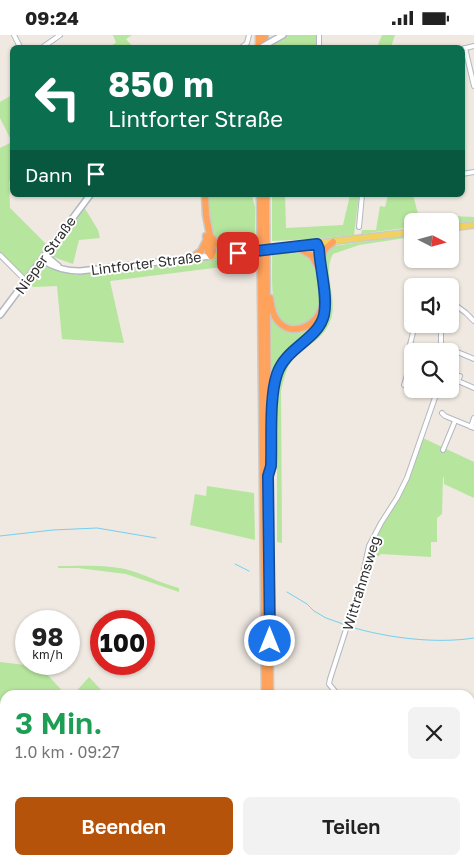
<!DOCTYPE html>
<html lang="de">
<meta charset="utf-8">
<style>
:root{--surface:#fff;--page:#f2f2f2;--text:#222;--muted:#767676;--accent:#b45309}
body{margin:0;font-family:"Golos Text",sans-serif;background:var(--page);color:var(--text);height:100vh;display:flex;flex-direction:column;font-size:19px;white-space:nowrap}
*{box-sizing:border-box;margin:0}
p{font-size:16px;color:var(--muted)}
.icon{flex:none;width:28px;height:28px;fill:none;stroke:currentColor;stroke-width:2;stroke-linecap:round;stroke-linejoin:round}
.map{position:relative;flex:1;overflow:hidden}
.panel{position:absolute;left:0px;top:655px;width:475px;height:175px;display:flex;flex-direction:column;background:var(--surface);border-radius:15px 15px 0 0;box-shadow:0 1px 4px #0004}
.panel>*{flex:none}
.hud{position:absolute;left:10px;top:10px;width:455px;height:152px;border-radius:8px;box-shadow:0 1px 4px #0004;background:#0b6e4f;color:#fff;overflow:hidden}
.needle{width:32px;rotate:96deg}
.tools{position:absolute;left:404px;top:178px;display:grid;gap:10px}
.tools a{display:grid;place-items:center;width:55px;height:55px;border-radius:8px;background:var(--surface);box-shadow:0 1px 4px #0004;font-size:25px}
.speed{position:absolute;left:15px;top:575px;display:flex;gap:10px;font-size:25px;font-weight:700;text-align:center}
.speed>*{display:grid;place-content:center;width:65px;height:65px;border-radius:50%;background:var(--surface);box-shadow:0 1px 4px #0004;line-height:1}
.speed small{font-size:12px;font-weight:400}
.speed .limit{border:8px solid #d22;background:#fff;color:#111}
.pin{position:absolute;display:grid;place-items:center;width:42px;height:42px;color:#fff;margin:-21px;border-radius:10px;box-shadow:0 2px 8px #0006}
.me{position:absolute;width:55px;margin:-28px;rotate:0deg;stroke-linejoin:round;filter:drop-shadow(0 0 4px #0008)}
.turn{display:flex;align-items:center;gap:18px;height:105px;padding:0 15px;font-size:22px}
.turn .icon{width:65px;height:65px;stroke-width:2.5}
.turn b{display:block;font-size:35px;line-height:42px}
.then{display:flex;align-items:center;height:48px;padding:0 15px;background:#0003;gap:10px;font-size:19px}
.round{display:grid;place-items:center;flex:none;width:52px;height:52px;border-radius:8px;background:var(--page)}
.head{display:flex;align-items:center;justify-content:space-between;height:85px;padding:0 15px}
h1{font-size:30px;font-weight:600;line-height:38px;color:#1e9e55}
.button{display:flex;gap:10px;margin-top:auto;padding:10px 15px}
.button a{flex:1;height:58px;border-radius:8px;background:var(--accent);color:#fff;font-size:20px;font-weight:600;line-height:58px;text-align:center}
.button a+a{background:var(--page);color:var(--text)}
.status{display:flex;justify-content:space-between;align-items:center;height:35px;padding:0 25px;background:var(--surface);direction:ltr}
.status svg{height:14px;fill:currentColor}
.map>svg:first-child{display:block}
.green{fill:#b6e59e}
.water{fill:#75cff0}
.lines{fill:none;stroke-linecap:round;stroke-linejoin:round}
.stream{stroke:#75cff0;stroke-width:1}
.street-casing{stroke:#b4b7c1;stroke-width:6}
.secondary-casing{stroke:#b4b7c1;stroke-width:8}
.primary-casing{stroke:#c9c9c9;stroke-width:8}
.highway-casing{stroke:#c9c9c9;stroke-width:9}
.street{stroke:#fff;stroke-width:4}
.secondary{stroke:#fff;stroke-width:5}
.primary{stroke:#f2d163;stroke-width:5.5}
.highway{stroke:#ffa35c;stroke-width:6}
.secondary-bridge-casing{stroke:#b4b7c1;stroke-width:8;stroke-linecap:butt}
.primary-bridge-casing{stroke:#c9c9c9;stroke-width:8;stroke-linecap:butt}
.secondary-bridge{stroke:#fff;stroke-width:5}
.primary-bridge{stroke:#f2d163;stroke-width:5.5}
.route-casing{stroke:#114b97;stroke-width:12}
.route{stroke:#1a73e8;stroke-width:9}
.labels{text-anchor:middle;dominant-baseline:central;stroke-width:4;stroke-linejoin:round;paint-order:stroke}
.street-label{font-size:14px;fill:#2e2e2e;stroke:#fff}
</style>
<div class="status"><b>09:24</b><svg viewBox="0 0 49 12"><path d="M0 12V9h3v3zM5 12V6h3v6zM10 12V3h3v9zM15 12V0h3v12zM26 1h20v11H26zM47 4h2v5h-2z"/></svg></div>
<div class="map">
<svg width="474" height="830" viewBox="0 0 474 830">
<rect width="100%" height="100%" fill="#efe9e1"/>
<g class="green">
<polygon points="113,0 132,0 126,4 133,12 108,12 116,8"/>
<polygon points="288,0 318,0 319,12 295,12 291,10 271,12 271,10"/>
<polygon points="382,0 395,0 391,12 377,12"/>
<polygon points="12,60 12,145 9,146 10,173 49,212 25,243 0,219 0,113 12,107 0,83 0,67"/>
<path d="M 209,160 L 252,160 L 255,172 L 255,209 C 248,209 239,212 231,212 C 209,211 208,176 209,160 Z"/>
<polygon points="272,160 285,160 286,193 343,190 350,160 359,160 354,200 315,204 272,206"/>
<polygon points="388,160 413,160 420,186 412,186 412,192 361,199 362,195 376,195 380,171 385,172"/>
<polygon points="84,172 98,195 100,203 79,205 73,229 53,222 50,217"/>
<polygon points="441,178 450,181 474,182 474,186 450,189 450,186 421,186 420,182"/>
<path d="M 412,200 L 412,202 L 359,210 L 333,219 C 322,238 338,263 331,284 C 324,305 307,309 294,323 C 286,332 284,344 281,356 L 282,508 L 277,507 L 277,356 L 281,339 L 286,329 L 318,298 L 324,288 L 324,224 L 328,215 L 333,211 Z"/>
<path d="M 293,217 C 299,218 304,218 308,222 C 319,232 321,264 318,278 L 304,291 C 300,291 295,292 292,291 C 267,287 273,238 272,220 Z"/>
<polygon points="253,223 253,231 214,233 110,246 124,308 62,304 57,251 35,252 26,251 39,232 42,231 77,240 210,225"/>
<polygon points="271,277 275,284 298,296 321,280 320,288 293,313 272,350"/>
<polygon points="423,403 474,427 474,463 444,449 444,443 443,442 442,479 437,483 437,507 431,507 431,522 381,519 379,521 369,521 376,499 404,454"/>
<polygon points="207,451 254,458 255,505 190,490 195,459 206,461"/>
<path d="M 58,531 C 81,531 110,529 132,536 C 148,541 163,549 179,553 L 179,557 L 126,539 L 78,533 L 58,533 Z"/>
<polygon points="0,627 25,630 45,637 66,660 5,660 5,701 0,697"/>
<polygon points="89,642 90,643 106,660 73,660"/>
<polygon points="474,685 474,710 470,711 470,686"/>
<polygon points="114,825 144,825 143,828 146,830 113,830"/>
<polygon points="333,825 393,825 392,830 316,830"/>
</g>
<polygon class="water" points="0,753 5,755 5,825 114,825 113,830 0,830"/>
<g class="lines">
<g class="stream">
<polyline points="0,501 53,495 97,493 156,503"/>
<polyline points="235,529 249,536"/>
<polyline points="287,557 307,569 314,576 326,583 346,590"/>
<path d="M 351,592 C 388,603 436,609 474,603"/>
</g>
<g class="street-casing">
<g id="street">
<polyline points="14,0 20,12"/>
<polyline points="319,0 319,12"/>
<polyline points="43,12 60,0"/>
<polyline points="242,12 247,8 249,0"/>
<polyline points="465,13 474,51"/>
<polyline points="462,14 474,11"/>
<polyline points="462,139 474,137"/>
<polyline points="359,192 362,160"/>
<polyline points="0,220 26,246"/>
<polyline points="450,266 466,278 474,286"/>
<polyline points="441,289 441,316"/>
<polyline points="455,316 474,324"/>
<polyline points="460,341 458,346 474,353"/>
<polyline points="404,350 408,337 409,314 415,289"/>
<polyline points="442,378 445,381 474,393"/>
<polyline points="471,392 474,383"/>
<polyline points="443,415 455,386"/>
<polyline points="338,660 329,649 330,644 361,548 369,511 381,488 397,463 407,443 438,354"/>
<polyline points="0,696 5,699"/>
<polyline points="171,825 175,830"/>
<polyline points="394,830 394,825"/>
</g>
</g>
<g class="secondary-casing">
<g id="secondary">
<polyline points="274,5 283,0"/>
<polyline points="45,220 58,231"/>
<path d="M 42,225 C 53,232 67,236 80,236 L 211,221"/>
<polyline points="0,280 90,160"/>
</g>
</g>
<g class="primary-casing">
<g id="primary">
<polyline points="450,193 474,190"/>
<polyline points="276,213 412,197"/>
<polyline points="211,221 251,216"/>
</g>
</g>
<g class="highway-casing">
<g id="highway">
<polyline points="259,0 259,12"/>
<polyline points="265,0 265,12"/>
<polyline points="205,160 206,180 213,216 211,221"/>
<polyline points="260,160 265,660"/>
<polyline points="266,160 270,660"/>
<polyline points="206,201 208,217 211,221"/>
<polyline points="212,203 220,212 238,218"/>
<polyline points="296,211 312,221 317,230"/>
<polyline points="192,223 201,216 206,206"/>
<polyline points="321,223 325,214 333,207"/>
<path d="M 270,263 C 271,269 272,277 275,282 C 288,304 316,293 322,272"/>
<path d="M 272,390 C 273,366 271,339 288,320 C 300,306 319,300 324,280 C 329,262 320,234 319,214 L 317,209"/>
<polyline points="272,825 273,830"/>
<polyline points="278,825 278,830"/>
</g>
</g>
<use href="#street" class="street"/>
<use href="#secondary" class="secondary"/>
<use href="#primary" class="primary"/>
<use href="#highway" class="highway"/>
<g class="secondary-bridge-casing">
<polyline id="secondary-bridge" points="262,12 274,5"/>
</g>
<g class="primary-bridge-casing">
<polyline id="primary-bridge" points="251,216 276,213"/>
</g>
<use href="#secondary-bridge" class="secondary-bridge"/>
<use href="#primary-bridge" class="primary-bridge"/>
</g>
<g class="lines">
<g class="route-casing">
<path id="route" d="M 238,218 L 317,209 L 319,214 C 320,234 328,261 324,280 C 318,305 286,312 277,339 C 269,363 272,404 271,431 L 268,441 L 270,606"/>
</g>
<use href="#route" class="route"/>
</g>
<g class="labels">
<g class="street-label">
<text transform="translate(45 220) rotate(-54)">Nieper Straße</text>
<text transform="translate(146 228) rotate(-7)">Lintforter Straße</text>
<text transform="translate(361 548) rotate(-73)">Wittrahmsweg</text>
</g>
</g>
</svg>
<div class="tools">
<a><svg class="needle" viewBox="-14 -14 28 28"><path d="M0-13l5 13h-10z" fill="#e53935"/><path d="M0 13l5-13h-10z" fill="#767676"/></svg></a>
<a><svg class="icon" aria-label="sound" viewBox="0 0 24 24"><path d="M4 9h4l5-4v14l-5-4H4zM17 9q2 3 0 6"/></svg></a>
<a><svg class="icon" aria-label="search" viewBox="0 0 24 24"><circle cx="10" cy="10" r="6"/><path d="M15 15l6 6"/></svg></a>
</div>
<div class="speed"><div>98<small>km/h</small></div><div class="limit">100</div></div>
<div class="pin" style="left:238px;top:218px;background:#d93025"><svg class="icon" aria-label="arrive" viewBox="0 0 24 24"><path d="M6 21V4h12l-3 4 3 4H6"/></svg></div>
<svg class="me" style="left:270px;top:606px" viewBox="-20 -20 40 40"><circle r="17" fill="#1a73e8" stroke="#fff" stroke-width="3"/><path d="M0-11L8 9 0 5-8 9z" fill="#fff"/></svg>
<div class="hud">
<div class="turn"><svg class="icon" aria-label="left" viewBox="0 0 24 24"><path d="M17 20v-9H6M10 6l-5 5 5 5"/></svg><div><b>850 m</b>Lintforter Straße</div></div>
<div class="then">Dann<svg class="icon" aria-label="arrive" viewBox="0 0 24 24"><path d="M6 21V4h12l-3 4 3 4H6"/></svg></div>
</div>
<section class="panel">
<div class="head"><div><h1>3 Min.</h1><p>1.0 km · 09:27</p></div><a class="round"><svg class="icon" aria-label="close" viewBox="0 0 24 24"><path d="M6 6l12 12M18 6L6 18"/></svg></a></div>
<div class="button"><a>Beenden</a><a>Teilen</a></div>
</section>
</div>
